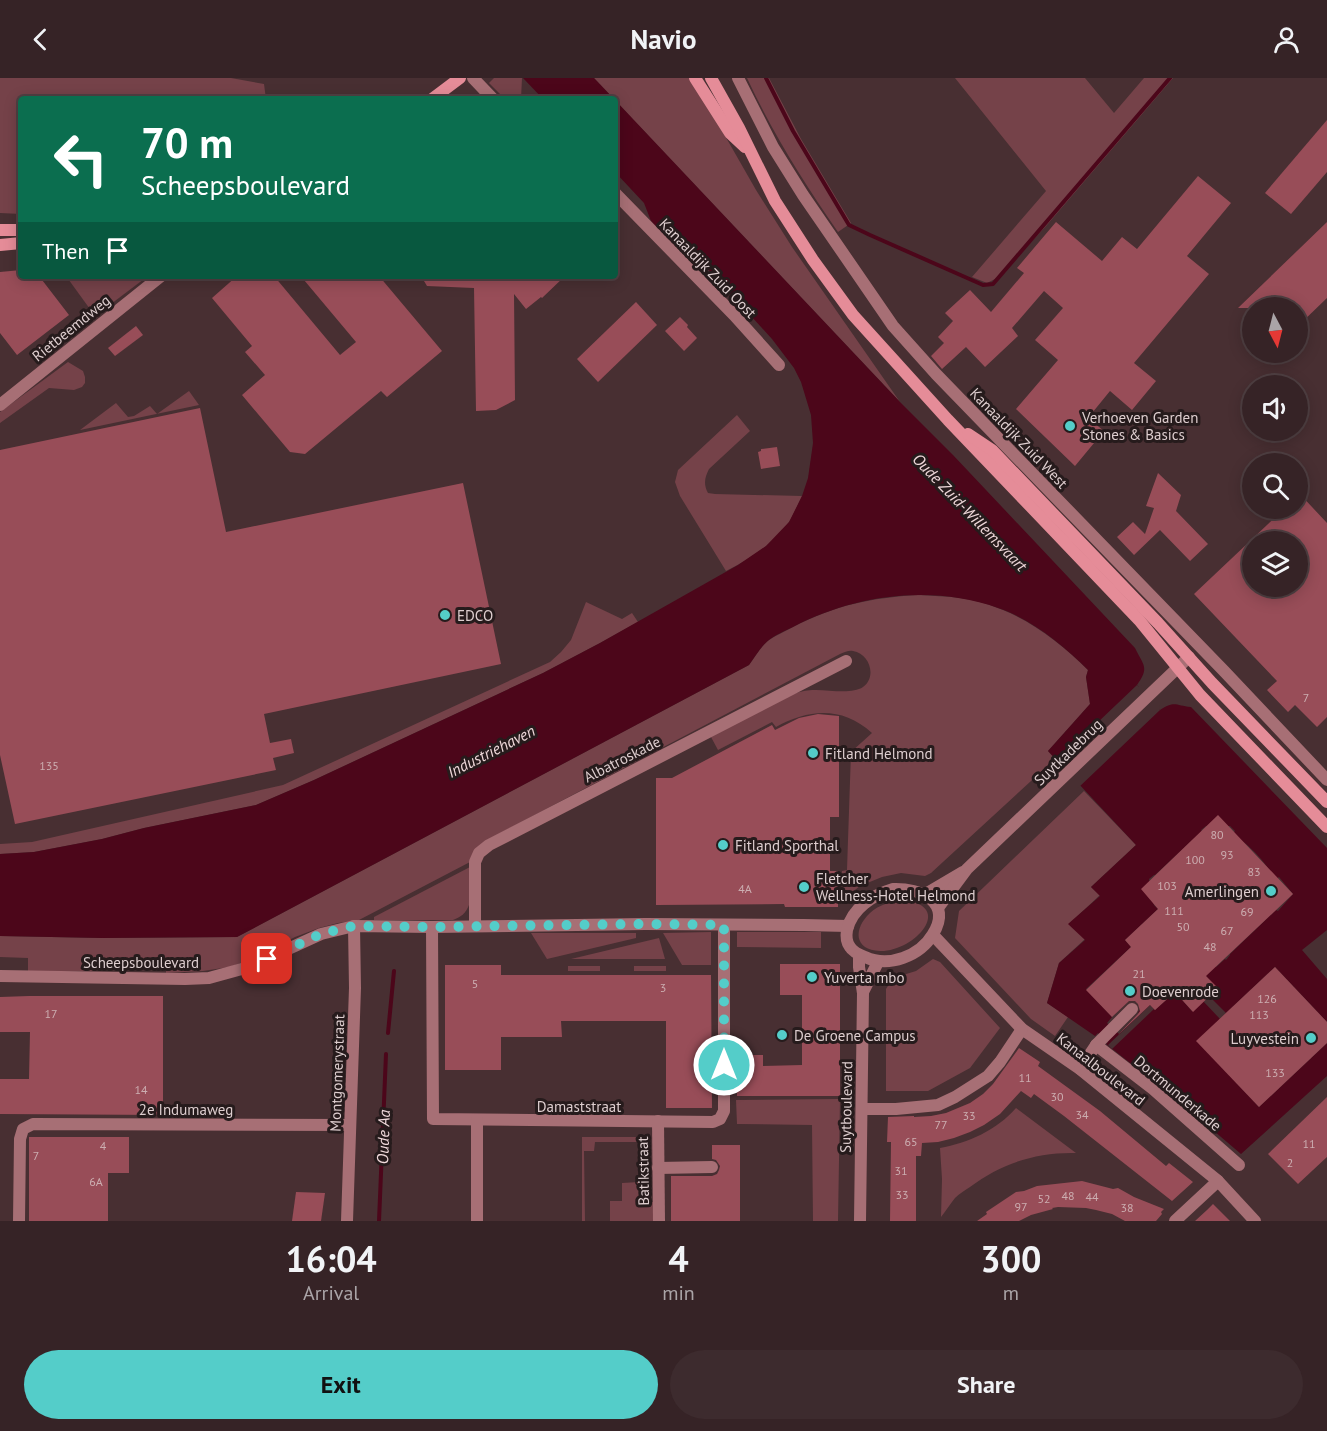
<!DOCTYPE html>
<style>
:root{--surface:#362326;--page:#3d2b2e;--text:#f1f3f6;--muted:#aaa4a7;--line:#504043;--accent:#54cdc9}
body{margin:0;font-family:"PT Sans",sans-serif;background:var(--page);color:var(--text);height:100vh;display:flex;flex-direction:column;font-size:22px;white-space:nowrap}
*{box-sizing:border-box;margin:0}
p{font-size:20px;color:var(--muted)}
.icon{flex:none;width:33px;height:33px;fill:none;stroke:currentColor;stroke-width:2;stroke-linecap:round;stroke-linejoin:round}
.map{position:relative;height:1143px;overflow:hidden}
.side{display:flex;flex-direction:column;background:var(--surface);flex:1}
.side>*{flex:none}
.top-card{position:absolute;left:18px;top:18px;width:600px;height:183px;border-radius:6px;box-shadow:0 3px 15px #0003,0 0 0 2px var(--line);background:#0b6e4f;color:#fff;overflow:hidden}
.needle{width:39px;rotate:173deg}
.buttons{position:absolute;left:1242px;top:219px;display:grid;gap:12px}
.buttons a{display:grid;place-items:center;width:66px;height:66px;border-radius:50%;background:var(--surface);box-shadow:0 3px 15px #0003,0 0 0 2px var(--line);font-size:30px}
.pin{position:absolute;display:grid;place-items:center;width:51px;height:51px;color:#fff;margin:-26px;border-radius:12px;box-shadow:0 3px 9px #0006}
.me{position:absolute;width:66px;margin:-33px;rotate:0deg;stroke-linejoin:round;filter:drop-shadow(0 0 4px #0008)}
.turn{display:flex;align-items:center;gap:21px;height:126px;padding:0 24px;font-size:27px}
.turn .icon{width:78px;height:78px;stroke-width:2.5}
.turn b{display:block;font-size:42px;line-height:51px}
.then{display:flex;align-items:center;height:57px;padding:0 24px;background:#0003;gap:12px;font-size:22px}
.eta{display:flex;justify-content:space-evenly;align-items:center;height:102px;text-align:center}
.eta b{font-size:36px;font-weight:600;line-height:42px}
.cta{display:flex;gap:12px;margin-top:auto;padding:12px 24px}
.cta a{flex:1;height:69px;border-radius:36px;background:var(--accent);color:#111;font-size:24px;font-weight:600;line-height:69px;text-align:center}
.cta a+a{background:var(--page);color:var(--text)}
header{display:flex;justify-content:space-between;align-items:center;height:78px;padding:0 24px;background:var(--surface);font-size:27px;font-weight:600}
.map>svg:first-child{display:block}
.green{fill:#754249}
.water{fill:#4c061a}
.pier{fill:#482f32}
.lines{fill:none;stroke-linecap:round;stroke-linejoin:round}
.stream{stroke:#4c061a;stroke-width:4}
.building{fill:#984d58;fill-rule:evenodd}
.minor{stroke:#a76f75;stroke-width:12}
.tertiary{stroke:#a76f75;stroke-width:12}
.secondary{stroke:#e58c98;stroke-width:12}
.route{stroke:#54cdc9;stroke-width:10;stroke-dasharray:0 18}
.poi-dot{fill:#54cdc9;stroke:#261b1c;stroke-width:2}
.labels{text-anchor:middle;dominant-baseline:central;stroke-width:6;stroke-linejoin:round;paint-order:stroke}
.number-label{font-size:12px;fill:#ccaeb1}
.street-label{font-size:15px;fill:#dececf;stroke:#261b1c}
.poi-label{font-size:15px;fill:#dececf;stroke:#261b1c;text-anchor:start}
.water-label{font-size:16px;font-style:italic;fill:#efd8da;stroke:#261b1c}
</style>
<header><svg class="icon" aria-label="back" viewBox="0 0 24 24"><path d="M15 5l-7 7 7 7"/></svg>Navio<svg class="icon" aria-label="person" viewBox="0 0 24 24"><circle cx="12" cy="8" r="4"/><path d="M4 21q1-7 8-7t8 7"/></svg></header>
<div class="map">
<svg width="1327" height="1143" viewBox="0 0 1327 1143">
<rect width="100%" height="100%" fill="#482f32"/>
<g class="green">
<polygon points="0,0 231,0 264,6 266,21 21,21 21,136 0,135"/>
<polygon points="494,0 522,0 521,21 506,21 503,19 489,5"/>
<polygon points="594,0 692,0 756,112 792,169 900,324"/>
<path d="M 747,0 L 769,0 L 801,61 L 851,145 L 838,154 C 804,105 772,54 747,0 Z"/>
<polygon points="955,0 1085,0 1114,35 1144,0 1173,0 1046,148 999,199 987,205 972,199 1046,113"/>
<polygon points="66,198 148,198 95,238"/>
<polygon points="68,284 83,293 85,299 85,305 82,309 74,312 49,310 0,345 0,334"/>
<polygon points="189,313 199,327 80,352 116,325 128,339 134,338 150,328 157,336"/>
<path d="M 737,337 L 750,353 L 709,391 C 705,399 703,406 708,415 L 715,416 L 802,418 C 798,426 794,436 789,444 C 774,466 749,481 726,493 L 680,418 L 675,404 L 678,392 Z"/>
<path d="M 918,517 C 932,518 946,518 960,520 C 1010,527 1053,557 1088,592 L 1086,599 L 1090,626 L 1048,673 L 1055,681 L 931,795 L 925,798 L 901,795 L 882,799 L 860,808 L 841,823 L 842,793 L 847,792 L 851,674 L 872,655 C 842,628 809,631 776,649 L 772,644 L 718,672 L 711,659 C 726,650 741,642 756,634 C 774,625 791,613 812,612 C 827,611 851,617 863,609 C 877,599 870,576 853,573 C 849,572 845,574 840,576 L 487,762 L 470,784 L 359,842 L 338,845 L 319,850 L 295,859 L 250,882 L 229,889 L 203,893 L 166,895 L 166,881 L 99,880 L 98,893 L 28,893 L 28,880 L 0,879 L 0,858 L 102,860 L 237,859 L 749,587 C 755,579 761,568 769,562 C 776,557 786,553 793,549 C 836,527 870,520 918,517 Z"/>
<polygon points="586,524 622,541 632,535 638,544 600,565 543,595 314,702 256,727 144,750 102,761 34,774 0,776 0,766 32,764 283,707 550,584 561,574 571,562"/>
<polygon points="1084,713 1136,767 1091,809 1100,817 1069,846 1085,861 1059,885 1047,925 1068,939 1055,958 1031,941 1015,924 955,860 959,833"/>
<path d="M 470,789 L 469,827 C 466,835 461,839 453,842 L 374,842 L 374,839 Z"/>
<path d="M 903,822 C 956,828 914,874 880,873 C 854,872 853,851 870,835 C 878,827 892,823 903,822 Z"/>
<polygon points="711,854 711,887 682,887 663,855"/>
<polygon points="737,854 821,854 821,870 737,869"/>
<polygon points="531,855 636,855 636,860 547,881"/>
<polygon points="659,860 665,881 571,881"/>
<polygon points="933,881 940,884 1000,950 970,990 928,1013 886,1013 886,911 893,900 916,893"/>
<rect x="568" y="888" width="32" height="5"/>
<rect x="634" y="888" width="32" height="5"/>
<polygon points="840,1021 838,1143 813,1143 812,1047 737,1046 736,1022"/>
<path d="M 1016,1030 L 1076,1075 C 1037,1074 1002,1085 970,1109 C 965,1112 959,1116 955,1120 C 950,1126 946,1133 941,1139 L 942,1101 L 940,1070 C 968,1065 997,1052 1016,1030 Z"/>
<polygon points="582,1059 637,1059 637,1064 595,1064 594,1073 584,1073 585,1143 582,1143"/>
<polygon points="639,1104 641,1124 659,1124 659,1143 610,1143 610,1123 622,1123 622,1105"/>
</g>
<g class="water">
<polygon points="523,0 594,0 614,21 543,21"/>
<path d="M 615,22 L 900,324 L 953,377 L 1135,570 C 1143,587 1150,589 1137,607 L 1160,632 C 1175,622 1176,628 1191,629 L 1327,770 L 1327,852 L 1302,872 L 1327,901 L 1327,944 L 1275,889 L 1226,935 L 1209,918 L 1217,910 L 1172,862 L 1202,875 L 1216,889 L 1225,881 L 1226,882 L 1230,877 L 1230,876 L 1276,832 L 1278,833 L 1293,816 L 1279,799 L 1275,802 C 1268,786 1247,764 1232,756 L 1235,753 L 1230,748 L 1206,748 L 1201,752 L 1202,753 L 1155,797 L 1154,797 L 1149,801 L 1154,827 L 1158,831 L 1125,862 L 1131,869 L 1086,911 L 1112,939 L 1107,945 L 1119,956 L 1140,936 L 1138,934 L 1148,925 L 1155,932 L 1175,914 L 1192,933 L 1203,923 L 1220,941 L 1197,963 L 1259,1029 L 1327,965 L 1327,998 L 1241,1076 L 1187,1030 L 1106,966 L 1108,964 L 1098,955 L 1095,958 L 1047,925 L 1059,885 L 1085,862 L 1068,846 L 1100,818 L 1091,809 L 1136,767 L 1048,673 L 1090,626 L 1086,599 L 1088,592 C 1063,567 1031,541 998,530 C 931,506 854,517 793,549 C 785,553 775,557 769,562 C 761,568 755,579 749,587 L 237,859 L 102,860 L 0,858 L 0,776 L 34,774 L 102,761 L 144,750 L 256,727 L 314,702 L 543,595 L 600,565 L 738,487 L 766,468 L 789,444 L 802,418 L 808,400 L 813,365 L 811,337 L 801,304 L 794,290 L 772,261 L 697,179 L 678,171 L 651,143 L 644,125 L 615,94 Z"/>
</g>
<g class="pier">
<polygon points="1137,607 1139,609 1141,607 1160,628 1159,630 1160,632 1078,710 1055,685"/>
<polygon points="1150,927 1154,931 1112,971 1108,967"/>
</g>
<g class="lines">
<g class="stream">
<polyline points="766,0 793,53 849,147 870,157 983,207 993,206 1170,0"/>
<polyline points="388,955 394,893"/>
<polyline points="379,1143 386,976"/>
</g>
</g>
<g class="building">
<polygon points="1327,42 1327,94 1291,136 1265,115"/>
<polygon points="1198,98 1231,125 1187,178 1209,196 1134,285 1156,303 1132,332 1110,313 1088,340 1104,353 1075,388 1016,331 1058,282 1035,262 1063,230 1044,213 1012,250 1018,258 985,289 966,269 942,291 931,278 944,265 938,259 953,243 945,235 970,212 991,234 1024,195 1017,190 1056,144 1102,183 1122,159 1137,171"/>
<polygon points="1327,144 1327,220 1298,248 1298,230 1238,230"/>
<polygon points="21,192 21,198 39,198 69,237 17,277 0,255 0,194"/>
<polygon points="237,198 274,198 340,277 356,264 304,202 310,198 379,198 442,273 387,319 381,313 305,376 290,374 242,317 265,297 245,274 252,268 212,220"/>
<polygon points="421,198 565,198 542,220 541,219 526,231 514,216 515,322 496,332 476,333 474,210 427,208"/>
<polygon points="636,224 657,247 598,304 577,281"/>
<polygon points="680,239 688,247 687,249 697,260 684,273 665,253"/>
<polygon points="136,248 143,257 115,278 108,270"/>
<polygon points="200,330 226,454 463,405 501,586 264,636 270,665 291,661 294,675 273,680 276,692 15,746 0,677 0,372"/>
<polygon points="777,369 780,388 761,391 758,374 761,373 761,371"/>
<polygon points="1158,395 1181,417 1176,433 1208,466 1190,483 1160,452 1134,477 1117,459 1133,444 1145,456 1154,430 1146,428"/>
<path d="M 1298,414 L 1327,445 L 1327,639 L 1317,649 L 1295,627 L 1288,634 L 1267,612 L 1277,603 L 1194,516 L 1285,430 L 1298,430 ZM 1252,464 L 1298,464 L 1298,508 L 1252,508 Z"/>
<polygon points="818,636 839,638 839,739 830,739 830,793 838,793 838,829 785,829 784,826 656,827 656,700 672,700 772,647 775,652 799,640"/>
<polygon points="1218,737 1293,816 1206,898 1218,910 1193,934 1175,914 1155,932 1150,927 1118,957 1138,936 1140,933 1138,926 1135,923 1129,923 1112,939 1086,912 1131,869 1125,862 1158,831 1141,811"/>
<polygon points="780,886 840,886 840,1018 737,1018 736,977 763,977 763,988 802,987 802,917 780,917"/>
<polygon points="445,887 501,887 501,897 711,897 712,1030 666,1030 666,943 561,943 562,959 501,959 501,992 445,992"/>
<polygon points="1275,889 1327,944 1327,965 1259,1029 1196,963"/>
<polygon points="29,918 163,918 163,1037 0,1036 0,1001 29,1001 30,954 0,954 0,919"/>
<polygon points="1019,970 1040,984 1038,988 1100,1033 1166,1088 1169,1085 1193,1104 1172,1123 1064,1038 1034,1016 1031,1020 1021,1013 1000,1036 984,1047 970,1054 954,1060 938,1064 922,1065 921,1078 916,1078 916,1143 890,1143 891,1064 887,1064 888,1039 914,1038 914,1039 931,1038 946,1035 970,1025 983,1016 993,1006"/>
<polygon points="1327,1019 1327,1079 1298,1106 1268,1076"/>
<polygon points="29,1059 129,1059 129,1095 108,1095 108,1143 29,1143"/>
<polygon points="712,1067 740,1067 740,1143 671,1143 671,1098 712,1098 717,1096 719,1092 720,1088 716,1082 712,1081"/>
<polygon points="1082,1103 1113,1111 1118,1110 1134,1119 1164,1131 1161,1134 1162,1136 1156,1143 1125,1143 1112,1136 1096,1132 1086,1130 1058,1129 1052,1130 1053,1131 1031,1137 1019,1143 977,1143 987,1136 986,1134 1016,1114 1024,1113 1037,1108"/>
<polygon points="296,1114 325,1115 321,1143 292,1143"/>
<polygon points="1213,1126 1230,1143 1195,1143 1207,1132"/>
</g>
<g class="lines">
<g class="minor">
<polyline points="473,0 493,21"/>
<polyline points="738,0 773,69 803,117 893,248 936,296 1224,593 1327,702"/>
<polyline points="615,115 734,237 779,287"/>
<polyline points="0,327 161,198"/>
<polyline points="475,848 475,784 479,775 489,767 846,583"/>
<polyline points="432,849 433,1041 713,1044 720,1041 724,1033 724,847"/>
<polyline points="933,857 1022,951 1080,991 1218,1103 1255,1143"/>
<polyline points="0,898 185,901 209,900 249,889 321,856 354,848 432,849 645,846 804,847 848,848"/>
<polyline points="1096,967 1153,1011 1239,1087"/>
<polyline points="1080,991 1096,967 1132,931"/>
<polyline points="862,1031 896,1031 938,1027 955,1019 988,998 1000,984 1022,951"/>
<polyline points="477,1042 477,1143"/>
<polyline points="658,1043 659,1143"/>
<polyline points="658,1090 712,1089"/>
<polyline points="19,1143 20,1061 23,1051 33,1046 350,1047"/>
<polyline points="347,1143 355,910 354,848"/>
<polyline points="1175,1143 1218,1103"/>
</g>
<g class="tertiary">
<path d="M 893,811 C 920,810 953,824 933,856 C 920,878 889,890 865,879 C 860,877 853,874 850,869 C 846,864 846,858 847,852 C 852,830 873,817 893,811 Z"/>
<polyline points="924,817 963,794"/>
<polyline points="938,830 967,791 1189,579"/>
<polyline points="859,877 859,889 863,915 860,1143"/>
<polyline points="863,914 878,884"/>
</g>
<g class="secondary">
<polyline points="695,0 730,55 745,69"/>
<polyline points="711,0 739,50 775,123 813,182 853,237 948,342 1139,542 1200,617 1327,749"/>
<polyline points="432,21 460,0"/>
<polyline points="0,152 21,152"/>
<polyline points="0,167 21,165"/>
<polyline points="968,356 992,372 1158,545 1212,605 1327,724"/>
</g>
</g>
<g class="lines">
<polyline class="route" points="267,881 321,856 354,848 432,849 645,846 724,847 724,987"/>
</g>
<g class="poi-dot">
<circle cx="1070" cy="348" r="6"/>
<circle cx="445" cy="537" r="6"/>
<circle cx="813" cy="675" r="6"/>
<circle cx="723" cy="767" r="6"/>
<circle cx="804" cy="809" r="6"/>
<circle cx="1271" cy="813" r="6"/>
<circle cx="812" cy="899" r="6"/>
<circle cx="1130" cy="913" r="6"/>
<circle cx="782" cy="957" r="6"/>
<circle cx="1311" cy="960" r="6"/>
</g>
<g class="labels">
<g class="number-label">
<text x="1306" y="619">7</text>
<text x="49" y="687">135</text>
<text x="1217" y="756">80</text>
<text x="1227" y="776">93</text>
<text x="1195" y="781">100</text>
<text x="1254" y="793">83</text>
<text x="1167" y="807">103</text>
<text x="745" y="810">4A</text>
<text x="1174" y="832">111</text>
<text x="1247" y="833">69</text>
<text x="1183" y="848">50</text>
<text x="1227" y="852">67</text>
<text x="1210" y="868">48</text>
<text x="1139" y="895">21</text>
<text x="475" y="905">5</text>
<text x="663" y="909">3</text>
<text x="1267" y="920">126</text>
<text x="51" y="935">17</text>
<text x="1259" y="936">113</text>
<text x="1275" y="994">133</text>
<text x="1025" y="999">11</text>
<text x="141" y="1011">14</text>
<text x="1057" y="1018">30</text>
<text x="1082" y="1036">34</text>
<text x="969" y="1037">33</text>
<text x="941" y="1046">77</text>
<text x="911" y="1063">65</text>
<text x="1309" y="1065">11</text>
<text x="103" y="1067">4</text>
<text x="36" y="1077">7</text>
<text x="1290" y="1084">2</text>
<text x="901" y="1092">31</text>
<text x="96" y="1103">6A</text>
<text x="902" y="1116">33</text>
<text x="1068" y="1117">48</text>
<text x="1092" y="1118">44</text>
<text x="1044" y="1120">52</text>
<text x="1021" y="1128">97</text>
<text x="1127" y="1129">38</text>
</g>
<g class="street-label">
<text transform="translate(708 190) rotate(46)">Kanaaldijk Zuid Oost</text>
<text transform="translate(71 250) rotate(-39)">Rietbeemdweg</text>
<text transform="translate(1019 360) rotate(46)">Kanaaldijk Zuid West</text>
<text transform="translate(1068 674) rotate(-44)">Suytkadebrug</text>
<text transform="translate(622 681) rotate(-27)">Albatroskade</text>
<text x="141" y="884">Scheepsboulevard</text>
<text transform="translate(1101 991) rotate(38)">Kanaalboulevard</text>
<text transform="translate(337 995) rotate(-88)">Montgomerystraat</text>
<text transform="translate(1178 1015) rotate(40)">Dortmunderkade</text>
<text x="579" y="1028">Damaststraat</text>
<text transform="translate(846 1029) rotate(-89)">Suytboulevard</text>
<text x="186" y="1031">2e Indumaweg</text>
<text transform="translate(643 1093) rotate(-91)">Batikstraat</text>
</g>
<g class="poi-label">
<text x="1082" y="339">Verhoeven Garden<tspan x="1082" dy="17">Stones &amp; Basics</tspan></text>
<text x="457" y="537">EDCO</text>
<text x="825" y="675">Fitland Helmond</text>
<text x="735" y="767">Fitland Sporthal</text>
<text x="816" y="800">Fletcher<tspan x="816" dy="17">Wellness-Hotel Helmond</tspan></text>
<text x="1259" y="813" text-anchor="end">Amerlingen</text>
<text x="824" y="899">Yuverta mbo</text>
<text x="1142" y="913">Doevenrode</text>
<text x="794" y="957">De Groene Campus</text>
<text x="1299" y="960" text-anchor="end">Luyvestein</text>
</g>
<g class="water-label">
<text transform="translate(970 434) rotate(46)">Oude Zuid-Willemsvaart</text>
<text transform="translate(491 673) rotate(-27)">Industriehaven</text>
<text transform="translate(383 1059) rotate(-88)">Oude Aa</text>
</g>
</g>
</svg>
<div class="buttons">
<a><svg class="needle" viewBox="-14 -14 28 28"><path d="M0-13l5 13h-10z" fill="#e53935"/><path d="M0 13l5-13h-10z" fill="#aaa4a7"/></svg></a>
<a><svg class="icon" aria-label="sound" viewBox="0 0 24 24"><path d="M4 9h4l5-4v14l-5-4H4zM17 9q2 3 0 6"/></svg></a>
<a><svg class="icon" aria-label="search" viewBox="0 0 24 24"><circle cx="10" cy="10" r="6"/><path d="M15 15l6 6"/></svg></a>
<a><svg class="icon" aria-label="layers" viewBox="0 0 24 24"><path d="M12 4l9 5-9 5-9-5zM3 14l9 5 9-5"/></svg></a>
</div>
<div class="pin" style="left:267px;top:881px;background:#d93025"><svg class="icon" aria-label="arrive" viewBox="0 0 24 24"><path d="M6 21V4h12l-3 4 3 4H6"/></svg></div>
<svg class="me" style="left:724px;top:987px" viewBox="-20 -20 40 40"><circle r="17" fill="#54cdc9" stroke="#fff" stroke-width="3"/><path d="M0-11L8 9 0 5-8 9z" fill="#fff"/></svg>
<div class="top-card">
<div class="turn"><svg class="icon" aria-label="left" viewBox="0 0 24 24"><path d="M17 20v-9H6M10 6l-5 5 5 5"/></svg><div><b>70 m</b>Scheepsboulevard</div></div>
<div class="then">Then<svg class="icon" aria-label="arrive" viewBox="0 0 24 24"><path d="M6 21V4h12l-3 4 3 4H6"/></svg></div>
</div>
</div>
<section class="side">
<div class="eta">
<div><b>16:04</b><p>Arrival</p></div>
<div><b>4</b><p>min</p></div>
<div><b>300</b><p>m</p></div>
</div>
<div class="cta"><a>Exit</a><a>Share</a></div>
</section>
